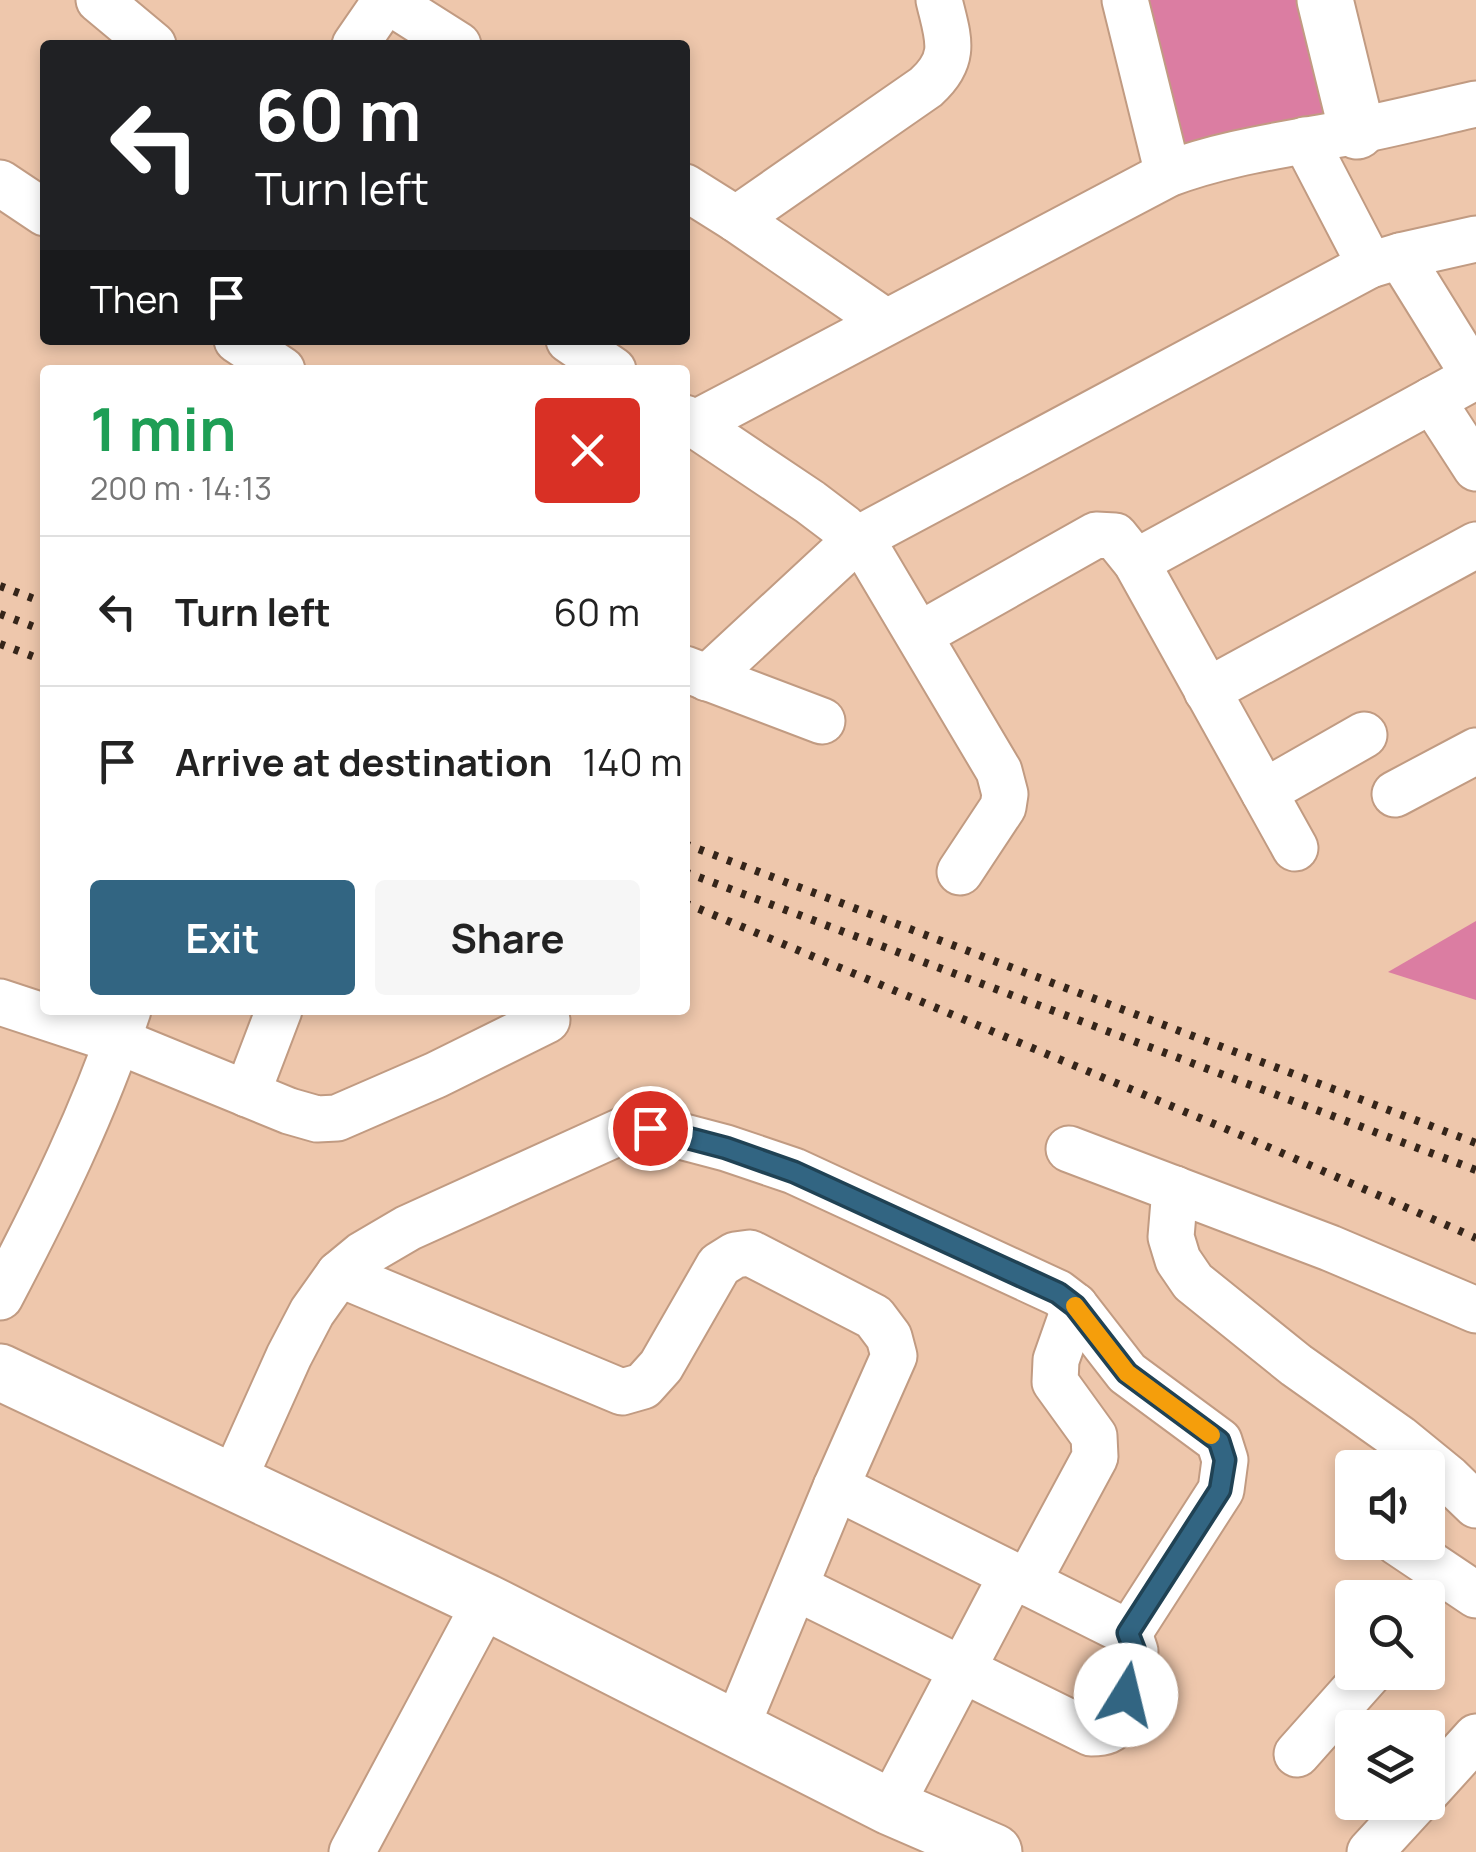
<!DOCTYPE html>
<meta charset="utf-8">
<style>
:root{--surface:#fff;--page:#f6f6f6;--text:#222;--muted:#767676;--line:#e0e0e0;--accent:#326582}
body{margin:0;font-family:Manrope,sans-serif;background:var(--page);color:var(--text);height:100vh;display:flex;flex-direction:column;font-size:38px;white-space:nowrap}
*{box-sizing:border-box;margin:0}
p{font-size:32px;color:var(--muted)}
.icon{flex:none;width:55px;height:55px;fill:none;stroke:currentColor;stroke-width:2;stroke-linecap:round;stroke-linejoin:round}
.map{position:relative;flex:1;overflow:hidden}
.panel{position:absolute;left:40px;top:365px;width:650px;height:650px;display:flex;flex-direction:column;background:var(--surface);border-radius:10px;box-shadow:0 5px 15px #0003}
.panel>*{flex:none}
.guide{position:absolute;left:40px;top:40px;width:650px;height:305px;border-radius:10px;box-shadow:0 5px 15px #0003;background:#202124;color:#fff;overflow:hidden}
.tools{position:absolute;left:1335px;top:1450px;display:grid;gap:20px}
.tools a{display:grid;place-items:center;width:110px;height:110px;border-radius:10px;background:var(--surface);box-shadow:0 5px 15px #0003;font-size:50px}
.pin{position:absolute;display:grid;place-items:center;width:85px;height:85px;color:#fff;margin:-42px;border:5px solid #fff;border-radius:50%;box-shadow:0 2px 10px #0007}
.me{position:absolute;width:110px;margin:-55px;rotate:9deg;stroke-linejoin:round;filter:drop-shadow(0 0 8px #0008)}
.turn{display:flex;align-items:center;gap:35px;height:210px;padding:0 50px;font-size:45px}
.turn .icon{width:130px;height:130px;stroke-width:2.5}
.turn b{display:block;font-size:70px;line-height:85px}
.then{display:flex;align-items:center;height:95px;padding:0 50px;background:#0003;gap:20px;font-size:38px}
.round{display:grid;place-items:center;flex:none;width:105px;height:105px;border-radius:10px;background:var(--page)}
.head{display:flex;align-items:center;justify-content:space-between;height:170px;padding:0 50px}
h1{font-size:60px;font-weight:700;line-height:75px;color:#1e9e55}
.cta{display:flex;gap:20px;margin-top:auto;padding:20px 50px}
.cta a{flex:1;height:115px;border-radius:10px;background:var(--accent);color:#fff;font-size:40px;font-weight:700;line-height:115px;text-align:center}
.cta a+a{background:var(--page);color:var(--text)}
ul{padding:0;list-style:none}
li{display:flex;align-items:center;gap:30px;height:150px;padding:0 50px;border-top:2px solid var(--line)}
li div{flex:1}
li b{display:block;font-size:38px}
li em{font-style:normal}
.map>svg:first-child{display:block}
.green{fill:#db7da2}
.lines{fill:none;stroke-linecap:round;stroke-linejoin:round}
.minor-casing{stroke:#c19b82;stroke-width:49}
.major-casing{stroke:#c19b82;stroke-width:59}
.minor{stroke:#fff;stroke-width:45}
.major{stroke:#fff;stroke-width:55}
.rail{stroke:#35251a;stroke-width:8;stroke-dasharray:5 10;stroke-linecap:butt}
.route-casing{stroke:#204254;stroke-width:25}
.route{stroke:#326582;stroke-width:18}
.slow{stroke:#f59e0b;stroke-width:18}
</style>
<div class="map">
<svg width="1476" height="1852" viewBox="0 0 1476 1852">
<rect width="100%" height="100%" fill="#eec7ac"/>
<g class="green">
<polygon points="1125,0 1325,0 1357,131 1168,174"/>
<polygon points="1476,921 1476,1000 1388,972"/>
</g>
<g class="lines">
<g class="minor-casing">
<g id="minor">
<polyline points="99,0 153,45"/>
<polyline points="387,0 458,45"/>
<polyline points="1125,0 1168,174"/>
<polyline points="355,45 386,0"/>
<polyline points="1305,140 1370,265"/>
<polyline points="0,183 45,213"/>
<polyline points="685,187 736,219 886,322"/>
<path d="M 736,219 L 926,87 C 958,58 948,38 939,0"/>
<polyline points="1400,256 1475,377"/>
<polyline points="237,340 282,370"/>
<polyline points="569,340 613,370"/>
<polyline points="1432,400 1476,468"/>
<polyline points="685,418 810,502 843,527 869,552 999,771 1005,794 1003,807 960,872"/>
<path d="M 694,424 L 1168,174 C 1229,151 1292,144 1356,131 C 1396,123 1436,113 1476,104"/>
<polyline points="1136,562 1476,376"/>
<polyline points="919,635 1096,535 1115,536 1136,562 1295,848"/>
<polyline points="685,669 822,721"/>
<polyline points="707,678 856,540 1370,265 1400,256 1476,239"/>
<polyline points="1207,691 1476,545"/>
<polyline points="1264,792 1364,735"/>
<polyline points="1395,794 1476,751"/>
<polyline points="0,1002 118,1041 289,1111 317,1119 337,1118 436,1075 547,1020"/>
<polyline points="247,1094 279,1010"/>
<polyline points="1069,1149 1330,1248 1476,1310"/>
<polyline points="1175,1189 1171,1237 1178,1260 1193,1282 1296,1365 1399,1438 1448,1478 1476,1505"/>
<polyline points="339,1274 622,1392 643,1386 661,1366 719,1265 735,1255 750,1253 874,1317 889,1337 894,1356 836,1487 736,1728"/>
<path d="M 0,1297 C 49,1204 95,1110 128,1010"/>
<polyline points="232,1483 289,1356 312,1312 339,1274 362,1255 408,1228 624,1130 650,1128 726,1148 794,1171 1058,1293 1075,1306 1127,1373 1219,1441 1225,1460 1221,1490 1129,1633"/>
<polyline points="1397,1542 1476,1595"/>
<polyline points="1027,1583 1095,1457 1094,1436 1055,1382 1056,1360 1075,1306"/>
<path d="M 795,1587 L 1091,1733 C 1105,1733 1111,1731 1120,1720 L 1135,1651 L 1129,1633 L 836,1487"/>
<polyline points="1297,1754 1370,1672"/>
<polyline points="1428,1790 1476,1737"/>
<polyline points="890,1807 1012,1575"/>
<polyline points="352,1852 486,1602"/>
<polyline points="1370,1852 1416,1802"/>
</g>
</g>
<g class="major-casing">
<g id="major">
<polyline points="1325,0 1357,131"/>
<polyline points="0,1372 486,1602 890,1807 994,1852"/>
</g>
</g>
<use href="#minor" class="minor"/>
<use href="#major" class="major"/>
<g class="rail">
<polyline points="0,586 45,603"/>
<polyline points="0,614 45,631"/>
<polyline points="0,644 45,661"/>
<polyline points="685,844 1476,1143"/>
<polyline points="685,872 1476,1170"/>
<polyline points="685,903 1243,1136 1476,1238"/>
</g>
</g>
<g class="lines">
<g class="route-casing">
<polyline id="route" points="650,1128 726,1148 794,1172 1058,1293 1075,1306 1127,1373 1219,1441 1225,1460 1220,1490 1128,1633 1135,1651 1126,1695"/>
</g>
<use href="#route" class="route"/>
<polyline class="slow" points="1075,1306 1127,1373 1211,1435"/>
</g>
</svg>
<div class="tools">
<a><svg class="icon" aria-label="sound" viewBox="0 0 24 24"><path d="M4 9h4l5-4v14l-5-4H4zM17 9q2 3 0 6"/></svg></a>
<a><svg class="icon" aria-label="search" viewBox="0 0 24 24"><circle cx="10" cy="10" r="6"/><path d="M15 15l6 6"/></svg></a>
<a><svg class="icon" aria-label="layers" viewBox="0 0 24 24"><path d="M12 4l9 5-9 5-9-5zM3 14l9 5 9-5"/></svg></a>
</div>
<div class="pin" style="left:650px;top:1128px;background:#d93025"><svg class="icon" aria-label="arrive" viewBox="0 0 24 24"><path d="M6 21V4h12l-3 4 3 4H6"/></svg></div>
<svg class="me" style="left:1126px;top:1695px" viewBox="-20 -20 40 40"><circle r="19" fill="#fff"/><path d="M0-13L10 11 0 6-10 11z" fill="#326582"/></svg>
<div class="guide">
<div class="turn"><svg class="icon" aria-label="left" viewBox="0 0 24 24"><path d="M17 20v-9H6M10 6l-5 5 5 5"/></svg><div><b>60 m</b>Turn left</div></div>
<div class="then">Then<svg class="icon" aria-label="arrive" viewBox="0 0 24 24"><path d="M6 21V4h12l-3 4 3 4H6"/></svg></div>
</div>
<section class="panel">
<div class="head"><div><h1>1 min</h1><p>200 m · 14:13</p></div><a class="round" style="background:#d93025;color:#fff"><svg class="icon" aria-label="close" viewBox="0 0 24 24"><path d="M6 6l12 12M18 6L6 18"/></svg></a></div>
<ul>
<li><svg class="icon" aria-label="left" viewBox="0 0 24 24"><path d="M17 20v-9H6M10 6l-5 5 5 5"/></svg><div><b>Turn left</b></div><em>60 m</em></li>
<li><svg class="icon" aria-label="arrive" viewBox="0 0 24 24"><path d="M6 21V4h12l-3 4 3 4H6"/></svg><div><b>Arrive at destination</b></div><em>140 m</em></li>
</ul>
<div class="cta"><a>Exit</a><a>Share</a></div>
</section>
</div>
